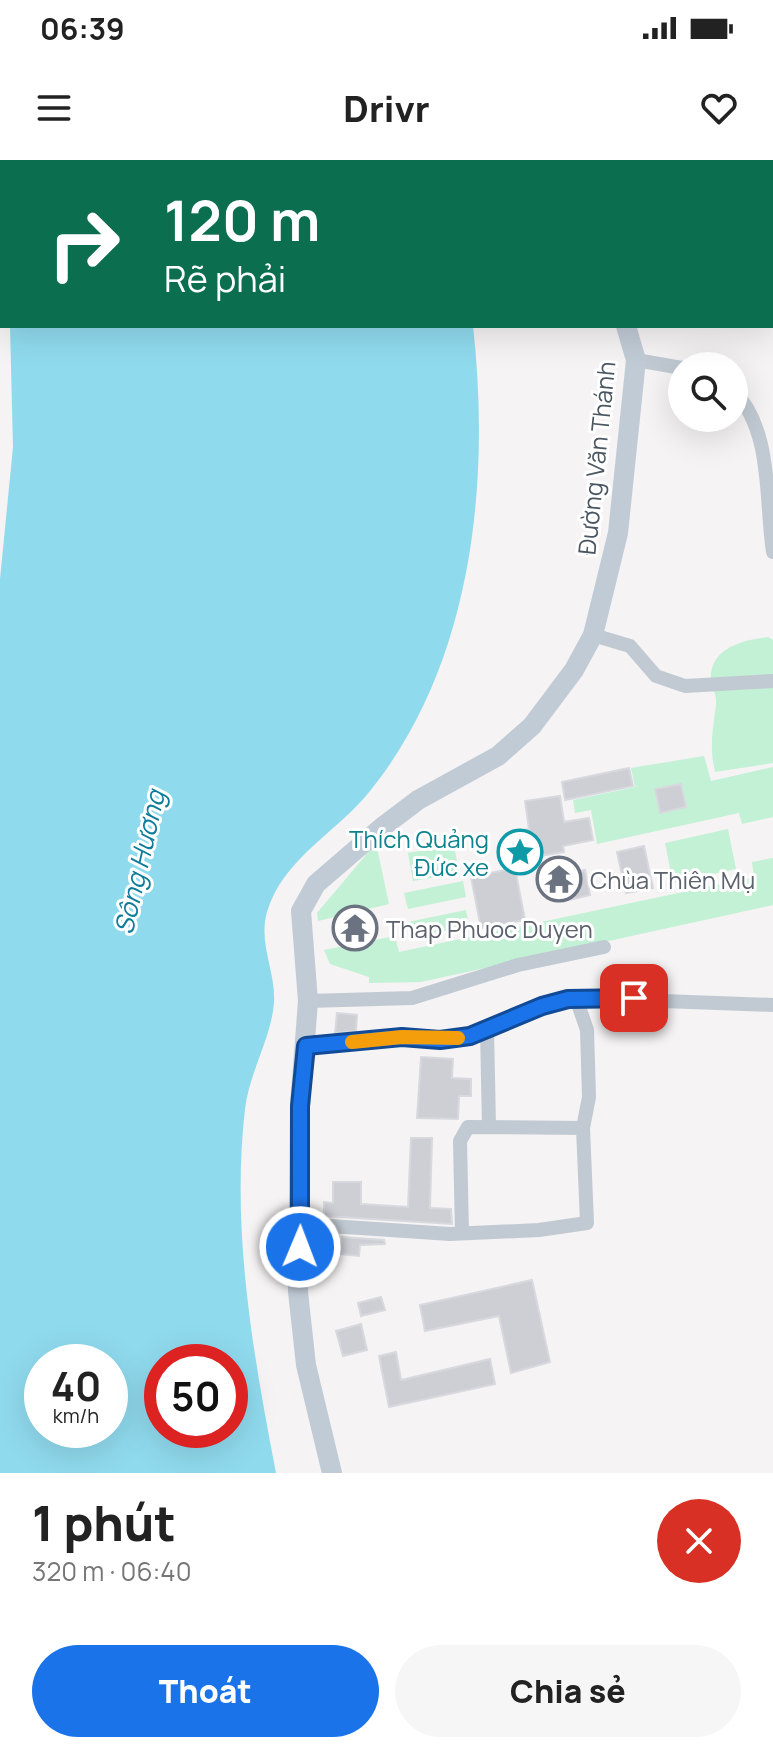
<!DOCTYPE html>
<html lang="vi">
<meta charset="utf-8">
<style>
:root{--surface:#fff;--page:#f6f6f6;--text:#222;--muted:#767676;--accent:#1a73e8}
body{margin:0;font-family:Manrope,sans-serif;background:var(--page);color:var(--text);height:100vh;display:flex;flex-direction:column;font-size:30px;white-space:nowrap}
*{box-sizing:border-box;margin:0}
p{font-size:26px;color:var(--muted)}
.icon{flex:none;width:44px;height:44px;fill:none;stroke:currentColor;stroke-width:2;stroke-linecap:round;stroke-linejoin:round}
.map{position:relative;height:1313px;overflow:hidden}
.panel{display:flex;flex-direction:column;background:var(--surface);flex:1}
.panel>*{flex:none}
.banner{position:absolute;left:0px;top:0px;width:774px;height:168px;box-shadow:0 8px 32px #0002;background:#0b6e4f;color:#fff;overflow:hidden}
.controls{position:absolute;left:668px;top:192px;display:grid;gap:16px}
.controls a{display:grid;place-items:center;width:80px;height:80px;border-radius:50%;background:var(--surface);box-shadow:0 8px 32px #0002;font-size:40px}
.speed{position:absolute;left:24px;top:1184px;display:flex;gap:16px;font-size:40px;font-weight:700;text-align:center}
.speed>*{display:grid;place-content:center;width:104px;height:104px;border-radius:50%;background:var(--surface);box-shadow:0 8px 32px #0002;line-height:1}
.speed small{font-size:20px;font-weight:400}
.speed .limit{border:12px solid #d22;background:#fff;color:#111}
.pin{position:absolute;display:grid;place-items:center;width:68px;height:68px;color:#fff;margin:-34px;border-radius:16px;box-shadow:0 4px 12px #0006}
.me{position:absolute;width:88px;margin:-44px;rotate:1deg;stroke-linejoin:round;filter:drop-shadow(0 0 6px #0008)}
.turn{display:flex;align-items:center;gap:28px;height:168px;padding:0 32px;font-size:36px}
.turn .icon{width:104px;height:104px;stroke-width:2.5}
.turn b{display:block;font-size:56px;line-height:68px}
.round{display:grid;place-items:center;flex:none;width:84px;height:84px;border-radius:42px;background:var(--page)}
.head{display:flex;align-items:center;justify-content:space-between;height:136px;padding:0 32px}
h1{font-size:48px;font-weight:800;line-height:60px}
.button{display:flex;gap:16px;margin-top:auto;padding:16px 32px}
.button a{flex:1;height:92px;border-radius:48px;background:var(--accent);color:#fff;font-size:32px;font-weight:800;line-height:92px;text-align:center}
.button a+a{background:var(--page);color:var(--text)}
.status{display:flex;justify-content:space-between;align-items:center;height:56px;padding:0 40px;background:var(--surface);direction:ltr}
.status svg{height:22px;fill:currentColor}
header{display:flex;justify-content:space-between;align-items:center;height:104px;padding:0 32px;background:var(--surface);font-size:36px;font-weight:800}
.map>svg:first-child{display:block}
.green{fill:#c3f1d5}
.water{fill:#90daee;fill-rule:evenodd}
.building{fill:#cdcfd5;stroke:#d7d9de;stroke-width:2}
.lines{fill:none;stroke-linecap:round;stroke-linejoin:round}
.minor{stroke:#c1cad2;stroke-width:14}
.secondary{stroke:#c1cbd6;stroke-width:20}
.route-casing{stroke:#114b97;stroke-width:20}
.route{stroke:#1a73e8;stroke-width:14}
.slow{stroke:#f59e0b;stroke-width:14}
.labels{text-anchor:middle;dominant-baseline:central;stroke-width:6;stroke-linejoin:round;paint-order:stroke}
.street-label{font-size:24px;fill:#4a5661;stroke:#fff}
.culture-label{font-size:24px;fill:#0d838f;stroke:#fff;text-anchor:end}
.worship-label{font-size:24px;fill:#5b616d;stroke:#fff;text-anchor:start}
.water-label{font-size:26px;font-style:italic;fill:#0c7c9b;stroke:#fff}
</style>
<div class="status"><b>06:39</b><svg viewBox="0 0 49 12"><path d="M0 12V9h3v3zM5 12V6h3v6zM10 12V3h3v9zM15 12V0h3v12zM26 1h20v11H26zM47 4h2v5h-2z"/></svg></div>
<header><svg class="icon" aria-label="menu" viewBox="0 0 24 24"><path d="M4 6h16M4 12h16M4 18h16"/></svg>Drivr<svg class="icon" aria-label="heart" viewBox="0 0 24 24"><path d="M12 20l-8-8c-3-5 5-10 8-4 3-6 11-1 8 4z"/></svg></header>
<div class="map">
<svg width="773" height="1313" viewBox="0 0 773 1313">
<rect width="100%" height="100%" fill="#f5f3f3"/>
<g class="green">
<path d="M 768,477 L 773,480 L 773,603 L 715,612 C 709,585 713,571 716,544 C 717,534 710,524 711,514 C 714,486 746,480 768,477 Z"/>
<polygon points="704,596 711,621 773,607 773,657 742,664 739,653 597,684 591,650 575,653 573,640 635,627 631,608"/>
<polygon points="728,669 736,709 673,723 665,683"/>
<polygon points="376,683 389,744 318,761 317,753"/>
<polygon points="454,685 459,713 413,721 408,693"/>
<polygon points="773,698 773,745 421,822 369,823 369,817 330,804 324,790 395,776 399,792 754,717 752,702"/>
<polygon points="463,721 466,737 408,749 404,733"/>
<polygon points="466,750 469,766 411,778 408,762"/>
</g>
<g class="water">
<polygon points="0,0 450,0 450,2 2,2 2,39"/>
<path d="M 10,166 L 473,166 C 491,325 472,510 365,637 C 333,674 282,701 267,752 C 258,784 276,811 274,843 C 271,879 249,913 245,949 C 231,1071 253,1193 276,1313 L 0,1313 L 0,419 L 13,287 ZM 42,1202 L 110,1202 L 110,1270 L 42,1270 ZM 162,1202 L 230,1202 L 230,1270 L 162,1270 Z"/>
</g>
<g class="building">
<polygon points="629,608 633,626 565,640 562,622"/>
<polygon points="681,624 686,647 660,653 655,629"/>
<polygon points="560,636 564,662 589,658 593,680 563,686 564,692 516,700 513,680 519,679 518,671 529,669 525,641"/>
<polygon points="644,686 653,728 626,733 617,692"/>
<polygon points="515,708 525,760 481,768 471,717"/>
<polygon points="585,710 590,735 569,740 564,715"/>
<polygon points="337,853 357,855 356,871 335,873"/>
<polygon points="421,897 453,899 452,918 471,919 471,936 459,936 458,959 417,958"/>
<polygon points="411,978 432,978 430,1048 451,1049 452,1064 324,1056 324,1042 333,1043 333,1022 361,1022 361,1044 408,1047"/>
<polygon points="342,1077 384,1080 385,1084 360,1085 359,1096 341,1094"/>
<polygon points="532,1120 550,1202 511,1213 499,1156 425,1171 420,1145"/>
<polygon points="381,1137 385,1150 361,1156 358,1143"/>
<polygon points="361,1164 367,1190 343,1196 336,1171"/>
<polygon points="396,1192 401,1220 490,1199 495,1224 389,1247 379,1196"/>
</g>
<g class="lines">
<g class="minor">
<polyline points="636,200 682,208"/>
<path d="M 734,231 C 773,271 765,340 773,392"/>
<polyline points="593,475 630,486 656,516 685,526 773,521"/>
<polyline points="308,841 412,838 518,805 604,787"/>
<polyline points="487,869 489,967"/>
<polyline points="306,886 402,877 440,880 470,876 542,846 582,838 773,845"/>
<polyline points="301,1064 450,1074 539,1070 587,1063 583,968 589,937 587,870 576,838"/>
<polyline points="462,1073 460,981 468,967 583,968"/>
</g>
<g class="secondary">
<polyline points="571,0 572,2"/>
<polyline points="332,1313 306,1205 298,1132 300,946 308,841 301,751 316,724 381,668 418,640 498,596 532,566 574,510 593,475 618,373 636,200 626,166"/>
</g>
</g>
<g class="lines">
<g class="route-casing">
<polyline id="route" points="300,1087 300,946 306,886 402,877 440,880 470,876 542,846 568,839 634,838"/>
</g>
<use href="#route" class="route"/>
<polyline class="slow" points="352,882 402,877 458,878"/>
</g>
<defs>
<g id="sight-ring" transform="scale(2.3)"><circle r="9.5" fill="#fff" stroke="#0f9aa8" stroke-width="1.5"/><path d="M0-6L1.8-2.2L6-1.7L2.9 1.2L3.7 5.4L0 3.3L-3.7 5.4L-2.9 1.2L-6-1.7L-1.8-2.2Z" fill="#0f9aa8"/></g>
<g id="temple-ring" transform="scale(2.3)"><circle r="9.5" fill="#fff" stroke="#6b7280" stroke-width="1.5"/><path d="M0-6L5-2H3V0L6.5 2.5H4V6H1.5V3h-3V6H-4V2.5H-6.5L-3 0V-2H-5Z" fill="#6b7280"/></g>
</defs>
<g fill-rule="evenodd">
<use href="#sight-ring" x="520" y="692"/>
<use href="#temple-ring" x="559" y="719"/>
<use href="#temple-ring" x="355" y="768"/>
</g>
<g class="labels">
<g class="street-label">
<text transform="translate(596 298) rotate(-84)">Đường Văn Thánh</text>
</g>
<g class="culture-label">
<text x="489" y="678">Thích Quảng<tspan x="489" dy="28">Đức xe</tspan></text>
</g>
<g class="worship-label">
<text x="590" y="719">Chùa Thiên Mụ</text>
<text x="386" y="768">Thap Phuoc Duyen</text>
</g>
<g class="water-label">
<text transform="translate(139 702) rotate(-77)">Sông Hương</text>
</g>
</g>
</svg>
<div class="controls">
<a><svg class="icon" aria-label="search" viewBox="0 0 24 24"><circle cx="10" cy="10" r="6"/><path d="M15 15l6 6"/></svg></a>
</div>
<div class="speed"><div>40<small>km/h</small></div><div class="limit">50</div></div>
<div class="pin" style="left:634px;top:838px;background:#d93025"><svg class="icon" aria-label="arrive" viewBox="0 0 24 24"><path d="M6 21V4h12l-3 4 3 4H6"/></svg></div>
<svg class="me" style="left:300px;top:1087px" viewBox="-20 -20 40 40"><circle r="17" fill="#1a73e8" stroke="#fff" stroke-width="3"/><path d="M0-11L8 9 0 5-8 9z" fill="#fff"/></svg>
<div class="banner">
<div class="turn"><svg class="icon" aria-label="right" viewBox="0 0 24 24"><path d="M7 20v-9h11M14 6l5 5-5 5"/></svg><div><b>120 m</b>Rẽ phải</div></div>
</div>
</div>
<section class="panel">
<div class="head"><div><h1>1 phút</h1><p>320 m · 06:40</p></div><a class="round" style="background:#d93025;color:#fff"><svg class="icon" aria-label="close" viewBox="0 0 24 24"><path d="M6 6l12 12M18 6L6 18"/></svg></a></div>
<div class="button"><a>Thoát</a><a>Chia sẻ</a></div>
</section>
